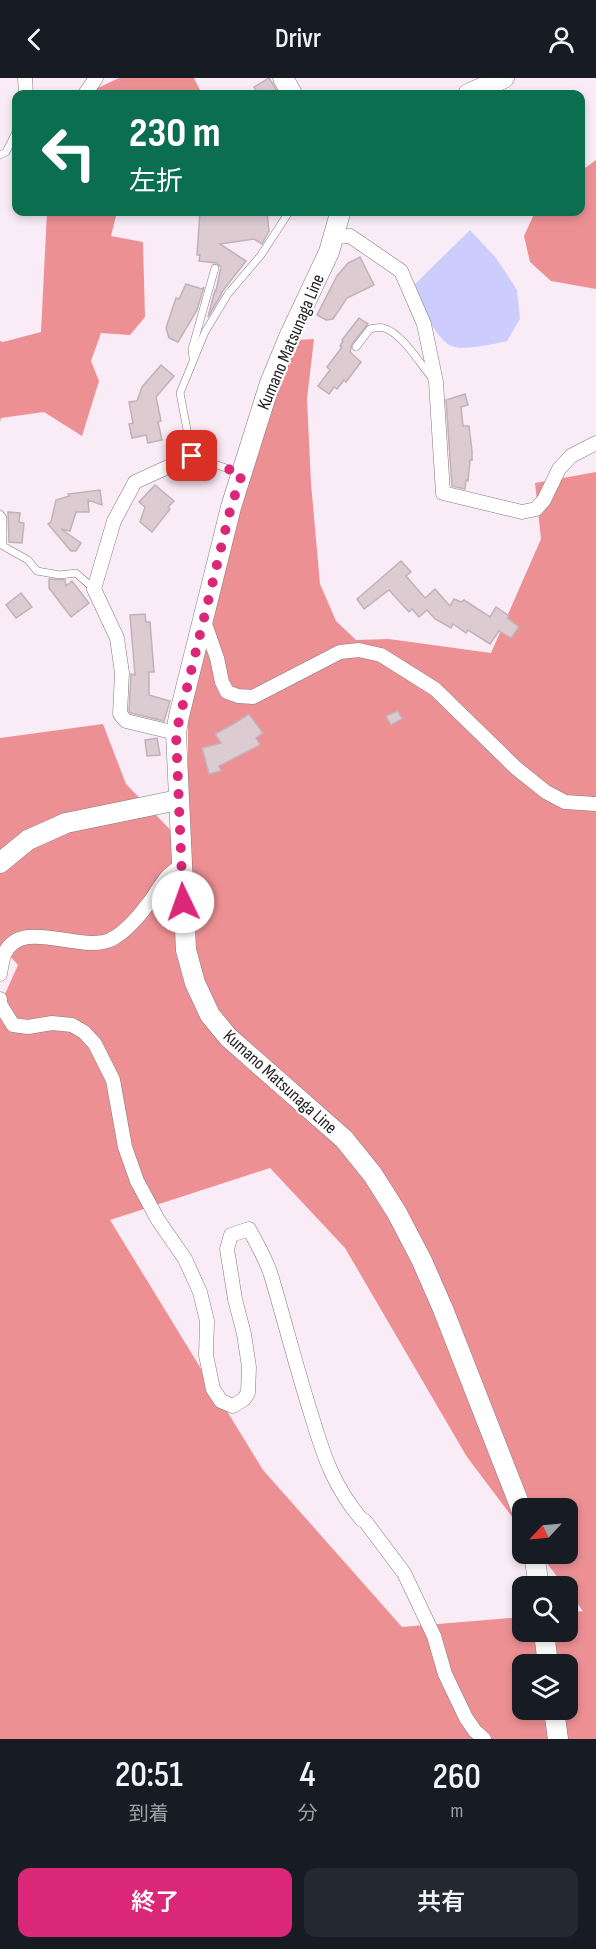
<!DOCTYPE html>
<html lang="ja">
<meta charset="utf-8">
<style>
:root{--surface:#171b24;--page:#242831;--text:#f1f3f6;--muted:#9ea1a6;--accent:#db2777}
body{margin:0;font-family:"Sofia Sans Condensed","Noto Sans JP",sans-serif;background:var(--page);color:var(--text);height:100vh;display:flex;flex-direction:column;font-size:22px;white-space:nowrap}
*{box-sizing:border-box;margin:0}
p{font-size:20px;color:var(--muted)}
.icon{flex:none;width:33px;height:33px;fill:none;stroke:currentColor;stroke-width:2;stroke-linecap:round;stroke-linejoin:round}
.map{position:relative;height:1661px;overflow:hidden}
.panel{display:flex;flex-direction:column;background:var(--surface);flex:1}
.panel>*{flex:none}
.banner{position:absolute;left:12px;top:12px;width:573px;height:126px;border-radius:12px;box-shadow:0 3px 9px #0003;background:#0b6e4f;color:#fff;overflow:hidden}
.needle{width:39px;rotate:244deg}
.controls{position:absolute;left:512px;top:1420px;display:grid;gap:12px}
.controls a{display:grid;place-items:center;width:66px;height:66px;border-radius:12px;background:var(--surface);box-shadow:0 3px 9px #0003;font-size:30px}
.pin{position:absolute;display:grid;place-items:center;width:51px;height:51px;color:#fff;margin:-26px;border-radius:12px;box-shadow:0 3px 9px #0006}
.me{position:absolute;width:66px;margin:-33px;rotate:357deg;stroke-linejoin:round;filter:drop-shadow(0 0 4px #0008)}
.turn{display:flex;align-items:center;gap:21px;height:126px;padding:0 18px;font-size:27px}
.turn .icon{width:78px;height:78px;stroke-width:2.5}
.turn b{display:block;font-size:42px;line-height:51px}
.eta{display:flex;justify-content:space-evenly;align-items:center;height:102px;text-align:center}
.eta b{font-size:36px;font-weight:600;line-height:42px}
.cta{display:flex;gap:12px;margin-top:auto;padding:12px 18px}
.cta a{flex:1;height:69px;border-radius:12px;background:var(--accent);color:#fff;font-size:24px;font-weight:600;line-height:69px;text-align:center}
.cta a+a{background:var(--page);color:var(--text)}
header{display:flex;justify-content:space-between;align-items:center;height:78px;padding:0 18px;background:var(--surface);font-size:27px;font-weight:600}
.map>svg:first-child{display:block}
.forest{fill:#ed9094;fill-rule:evenodd}
.water{fill:#ccccfd}
.building{fill:#dccbd1;stroke:#c2b1b7;stroke-width:1.5}
.lines{fill:none;stroke-linecap:round;stroke-linejoin:round}
.lane-casing{stroke:#837781;stroke-width:8}
.street-casing{stroke:#837781;stroke-width:15}
.secondary-casing{stroke:#837781;stroke-width:21}
.lane{stroke:#fff;stroke-width:7}
.street{stroke:#fff;stroke-width:14}
.secondary{stroke:#fff;stroke-width:20}
.route{stroke:#db2777;stroke-width:10;stroke-dasharray:0 18}
.labels{text-anchor:middle;dominant-baseline:central;stroke-width:4.5;stroke-linejoin:round;paint-order:stroke}
.street-label{font-size:18px;fill:#242024;stroke:#fefefe}
</style>
<header><svg class="icon" aria-label="back" viewBox="0 0 24 24"><path d="M15 5l-7 7 7 7"/></svg>Drivr<svg class="icon" aria-label="person" viewBox="0 0 24 24"><circle cx="12" cy="8" r="4"/><path d="M4 21q1-7 8-7t8 7"/></svg></header>
<div class="map">
<svg width="596" height="1661" viewBox="0 0 596 1661">
<rect width="100%" height="100%" fill="#f9ecf7"/>
<g class="forest">
<polygon points="119,0 194,0 200,12 194,16 85,16"/>
<polygon points="596,82 596,211 551,203 530,184 524,158 535,134 580,134 581,93"/>
<polygon points="47,134 117,134 111,158 143,164 145,239 130,257 101,255 91,283 99,303 82,358 44,334 1,340 0,344 0,263 3,264 41,254"/>
<path d="M 314,261 L 307,321 L 311,405 L 320,506 L 336,543 L 356,562 L 389,561 L 491,575 L 541,461 L 535,405 L 596,394 L 596,1661 L 0,1661 L 0,927 L 18,887 L 0,867 L 0,660 L 103,646 L 126,706 L 188,770 L 188,622 L 249,391 L 296,262 ZM 270,1090 L 345,1170 L 467,1379 L 522,1452 L 522,1431 L 567,1431 L 567,1476 L 540,1476 L 565,1509 L 567,1509 L 567,1512 L 583,1533 L 567,1535 L 567,1554 L 522,1554 L 522,1539 L 402,1549 L 263,1392 L 110,1142 ZM 522,1587 L 567,1587 L 567,1632 L 522,1632 Z"/>
</g>
<path class="water" d="M 470,152 L 496,180 L 517,212 L 520,241 L 507,263 C 494,266 463,273 451,268 C 436,261 420,225 411,210 Z"/>
<g class="building">
<polygon points="269,0 279,16 258,16 254,9"/>
<polygon points="200,134 267,134 269,153 262,166 254,161 220,166 246,183 222,214 221,214 221,217 208,239 215,212 216,213 221,189 217,185 199,183 200,177 197,177"/>
<polygon points="360,179 374,207 347,220 333,241 326,242 317,237 337,198 348,185"/>
<polygon points="186,206 202,211 204,209 197,232 178,264 169,260 166,250 176,220 179,221"/>
<polygon points="359,240 368,246 352,266 350,274 361,284 346,304 344,302 337,311 334,309 329,316 318,308 330,292 327,289 342,269 340,268 343,263 342,262"/>
<polygon points="161,287 174,298 156,319 161,343 158,344 162,362 148,365 146,357 132,360 129,346 133,345 129,324 137,323 142,309"/>
<polygon points="465,316 468,327 461,329 463,348 469,348 472,373 472,382 470,382 468,403 466,402 465,411 452,408 446,322"/>
<polygon points="155,407 174,423 168,429 170,431 152,454 140,444 145,429 139,424"/>
<polygon points="100,412 102,427 88,422 89,434 76,434 70,453 61,451 81,465 76,473 71,473 48,446 51,444 56,422 69,418 68,416"/>
<polygon points="8,434 20,435 19,444 24,445 22,465 9,464"/>
<polygon points="401,483 411,494 406,498 425,520 435,511 450,528 454,521 461,524 464,522 490,539 496,529 509,538 507,540 519,549 511,560 499,553 490,566 468,552 466,555 453,546 451,550 435,541 427,532 419,539 412,531 409,534 389,512 364,531 357,521"/>
<polygon points="49,501 65,502 66,508 72,503 89,525 71,539 49,510"/>
<polygon points="21,515 32,529 16,540 6,527"/>
<polygon points="145,536 146,544 150,544 154,594 149,594 149,617 170,623 164,643 131,635 129,633 131,596 135,597 130,537"/>
<polygon points="398,633 402,641 391,647 386,638"/>
<polygon points="249,636 263,655 256,660 260,667 219,688 221,693 209,696 202,670 221,665 215,656 235,645"/>
<polygon points="157,660 160,677 147,678 145,662"/>
</g>
<g class="lines">
<g class="lane-casing">
<g id="lane">
<polyline points="0,77 6,74 16,54"/>
<path d="M 356,269 L 370,251 C 374,250 380,249 384,250 C 403,256 420,286 432,300"/>
<polyline points="193,280 192,271 215,190"/>
<polyline points="240,395 192,378 180,315 205,254 228,216 261,177 289,134"/>
<polyline points="0,436 3,440 3,468 28,482 37,493 60,497 76,495 94,511"/>
</g>
</g>
<g class="street-casing">
<g id="street">
<polyline points="25,0 26,16"/>
<polyline points="85,16 96,0"/>
<polyline points="335,159 350,158 401,193 424,246 436,304 443,415 522,434 536,431 544,422 559,391 571,378 596,365"/>
<polyline points="204,543 217,580 222,604 227,614 238,618 253,619 340,574 359,572 381,577 435,611 516,690 546,714 565,724 596,726"/>
<polyline points="176,655 126,643 120,636 122,595 117,560 94,511 114,443 135,404 192,378"/>
<path d="M 0,896 C 1,890 2,883 4,877 C 20,837 82,877 112,861 C 125,854 139,838 148,826 C 155,818 160,807 167,799 C 171,795 177,791 181,787"/>
<path d="M 0,921 L 0,926 L 13,947 L 28,949 L 52,945 L 72,947 L 84,954 L 95,966 L 113,1002 L 125,1069 L 137,1103 L 158,1142 L 185,1181 L 200,1214 L 207,1243 L 206,1277 L 213,1311 L 221,1323 L 233,1328 L 244,1321 L 248,1315 L 249,1289 L 244,1256 L 235,1221 L 227,1171 L 231,1157 L 249,1151 C 257,1166 266,1181 271,1197 C 285,1244 297,1292 312,1339 C 324,1379 334,1409 362,1442 L 365,1443 L 404,1495 L 434,1558 L 445,1596 L 466,1640 L 475,1653 L 484,1661"/>
</g>
</g>
<g class="secondary-casing">
<g id="secondary">
<polyline points="283,0 292,16"/>
<polyline points="468,16 504,0"/>
<polyline points="338,134 339,139 329,174 289,259 270,305 231,429 179,638 176,655 186,872 195,905 210,937 228,959 344,1061 373,1097 397,1135 422,1183 443,1231 522,1433"/>
<polyline points="0,785 28,762 66,745 178,722"/>
<polyline points="534,1476 539,1509"/>
<polyline points="544,1554 548,1587"/>
<polyline points="554,1632 558,1661"/>
</g>
</g>
<use href="#lane" class="lane"/>
<use href="#street" class="street"/>
<use href="#secondary" class="secondary"/>
</g>
<g class="lines">
<polyline class="route" points="183,824 176,655 231,429 242,396 192,378"/>
</g>
<g class="labels">
<g class="street-label">
<text transform="translate(291 264) rotate(-67)">Kumano Matsunaga Line</text>
<text transform="translate(280 1004) rotate(42)">Kumano Matsunaga Line</text>
</g>
</g>
</svg>
<div class="controls">
<a><svg class="needle" viewBox="-14 -14 28 28"><path d="M0-13l5 13h-10z" fill="#e53935"/><path d="M0 13l5-13h-10z" fill="#9ea1a6"/></svg></a>
<a><svg class="icon" aria-label="search" viewBox="0 0 24 24"><circle cx="10" cy="10" r="6"/><path d="M15 15l6 6"/></svg></a>
<a><svg class="icon" aria-label="layers" viewBox="0 0 24 24"><path d="M12 4l9 5-9 5-9-5zM3 14l9 5 9-5"/></svg></a>
</div>
<div class="pin" style="left:192px;top:378px;background:#d93025"><svg class="icon" aria-label="arrive" viewBox="0 0 24 24"><path d="M6 21V4h12l-3 4 3 4H6"/></svg></div>
<svg class="me" style="left:183px;top:824px" viewBox="-20 -20 40 40"><circle r="19" fill="#fff"/><path d="M0-13L10 11 0 6-10 11z" fill="#db2777"/></svg>
<div class="banner">
<div class="turn"><svg class="icon" aria-label="left" viewBox="0 0 24 24"><path d="M17 20v-9H6M10 6l-5 5 5 5"/></svg><div><b>230 m</b>左折</div></div>
</div>
</div>
<section class="panel">
<div class="eta">
<div><b>20:51</b><p>到着</p></div>
<div><b>4</b><p>分</p></div>
<div><b>260</b><p>m</p></div>
</div>
<div class="cta"><a>終了</a><a>共有</a></div>
</section>
